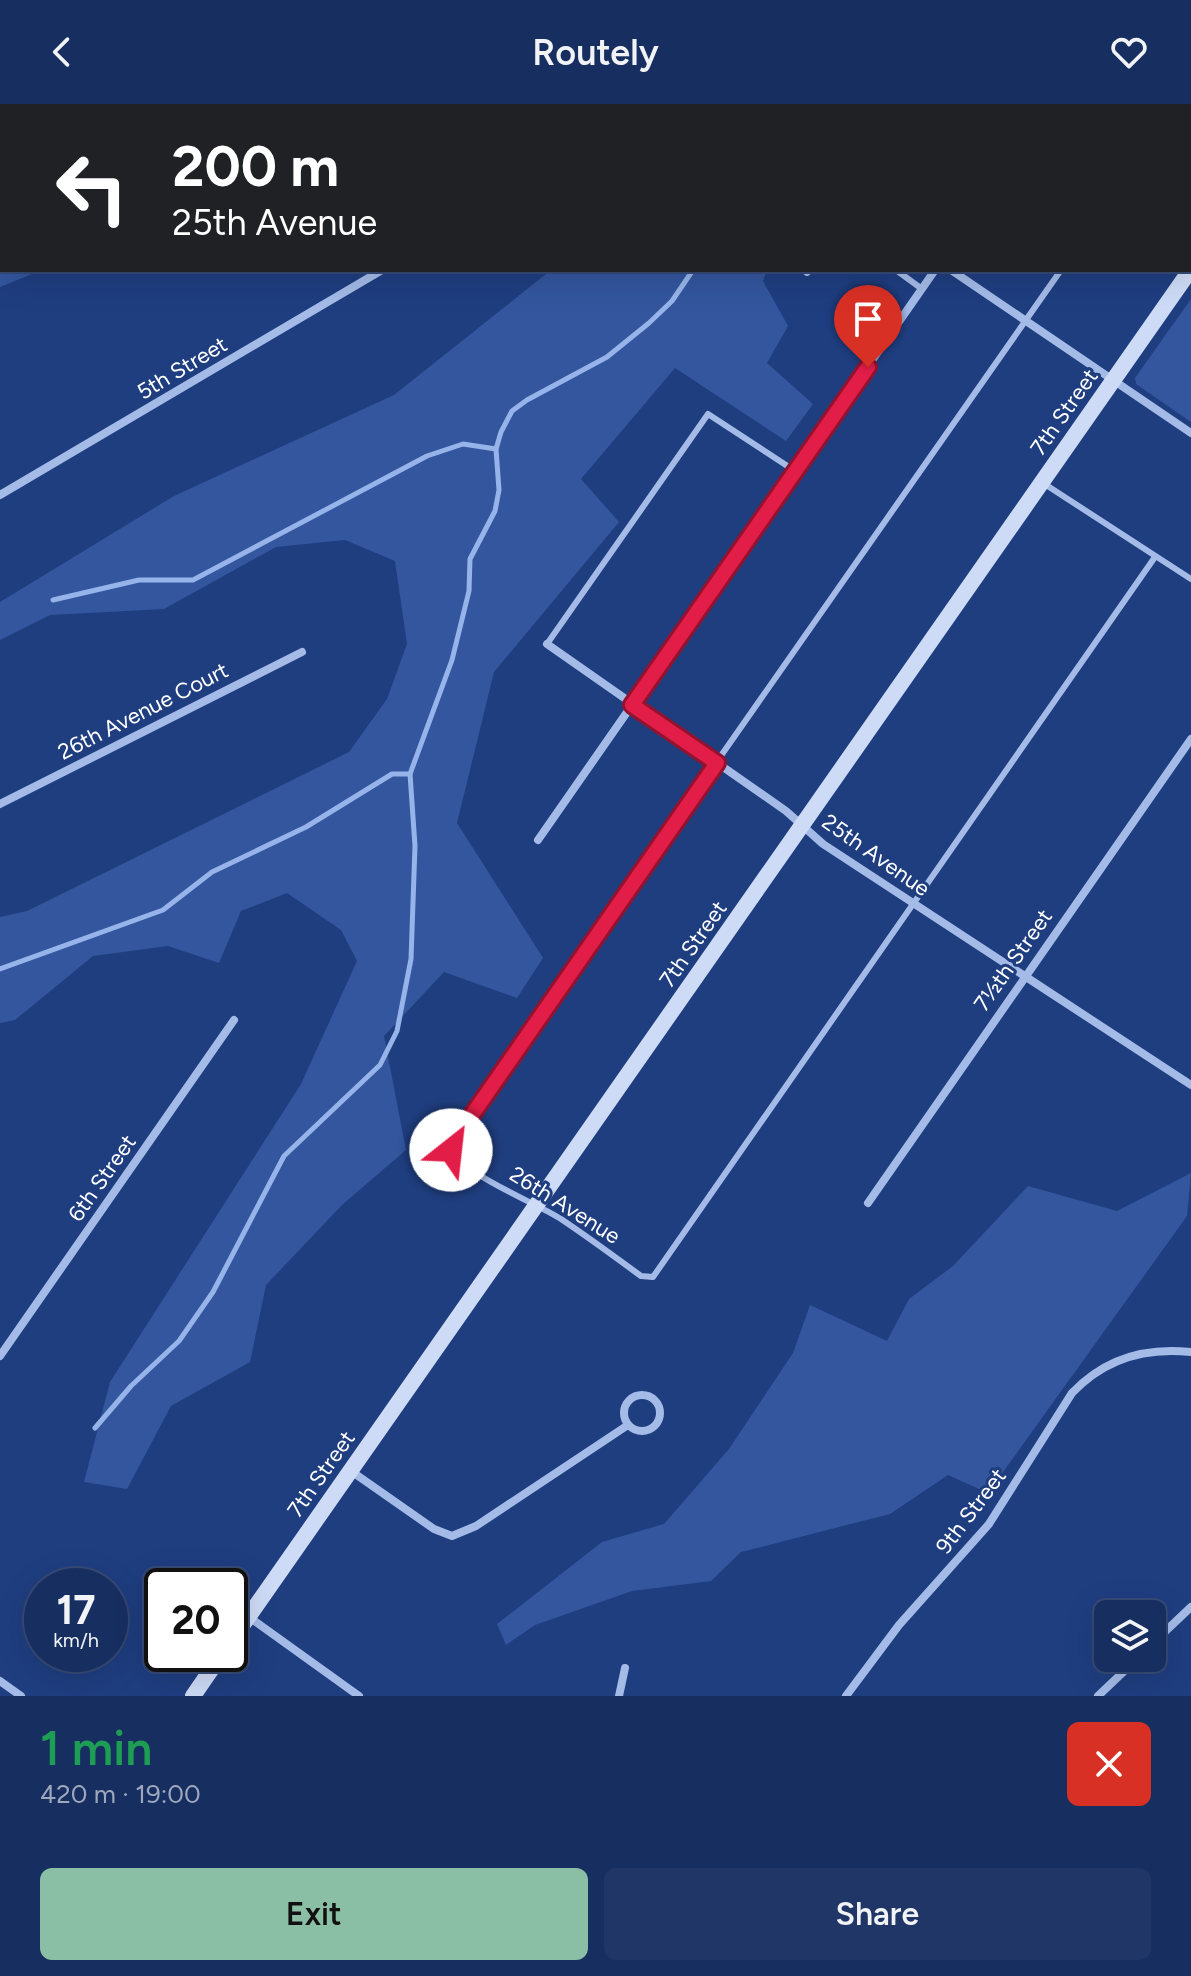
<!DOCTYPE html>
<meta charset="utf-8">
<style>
:root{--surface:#172e60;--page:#203666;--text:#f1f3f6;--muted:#9ea8bd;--line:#364a75;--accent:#8abfa5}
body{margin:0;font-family:Figtree,sans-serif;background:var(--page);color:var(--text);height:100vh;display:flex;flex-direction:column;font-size:30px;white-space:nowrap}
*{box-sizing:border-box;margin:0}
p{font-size:26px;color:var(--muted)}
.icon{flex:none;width:44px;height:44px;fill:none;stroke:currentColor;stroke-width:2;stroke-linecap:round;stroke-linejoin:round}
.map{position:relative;height:1592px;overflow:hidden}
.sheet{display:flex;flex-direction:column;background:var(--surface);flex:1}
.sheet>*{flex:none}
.guide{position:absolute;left:0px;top:0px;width:1192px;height:168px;box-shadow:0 8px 32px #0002,0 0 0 2px var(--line);background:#202124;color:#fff;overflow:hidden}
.fabs{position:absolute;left:1094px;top:1496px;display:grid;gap:16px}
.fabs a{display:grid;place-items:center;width:72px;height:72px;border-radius:12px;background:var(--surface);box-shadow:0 8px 32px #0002,0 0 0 2px var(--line);font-size:40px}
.speed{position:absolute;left:24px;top:1464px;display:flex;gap:16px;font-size:40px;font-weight:700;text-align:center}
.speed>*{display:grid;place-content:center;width:104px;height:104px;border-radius:50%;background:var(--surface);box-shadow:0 8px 32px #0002,0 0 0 2px var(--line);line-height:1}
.speed small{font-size:20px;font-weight:400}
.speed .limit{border:4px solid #111;border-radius:12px;background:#fff;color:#111}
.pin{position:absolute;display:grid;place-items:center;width:68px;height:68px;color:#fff;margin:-82px -34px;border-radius:50% 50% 50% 0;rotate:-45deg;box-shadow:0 0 8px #0007}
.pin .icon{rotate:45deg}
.me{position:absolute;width:88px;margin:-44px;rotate:29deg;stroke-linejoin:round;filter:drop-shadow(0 0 6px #0008)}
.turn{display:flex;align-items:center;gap:28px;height:168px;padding:0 40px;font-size:36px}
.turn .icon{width:104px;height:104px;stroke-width:2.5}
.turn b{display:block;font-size:56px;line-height:68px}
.round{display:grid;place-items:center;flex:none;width:84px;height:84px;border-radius:12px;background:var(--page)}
.headline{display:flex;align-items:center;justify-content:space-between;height:136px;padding:0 40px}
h1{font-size:48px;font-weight:600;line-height:60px;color:#1e9e55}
.action{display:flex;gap:16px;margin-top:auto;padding:16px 40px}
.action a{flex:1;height:92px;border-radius:12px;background:var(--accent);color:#111;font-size:32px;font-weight:600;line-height:92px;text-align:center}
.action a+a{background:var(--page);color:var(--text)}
header{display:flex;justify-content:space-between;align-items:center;height:104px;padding:0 40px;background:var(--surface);font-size:36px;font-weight:600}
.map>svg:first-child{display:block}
.green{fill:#33569e}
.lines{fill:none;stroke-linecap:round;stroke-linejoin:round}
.stream{stroke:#97b4ea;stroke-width:5}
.lane{stroke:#a4bbe8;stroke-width:6}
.street{stroke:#a4bbe8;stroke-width:8}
.secondary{stroke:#cedbf6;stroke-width:16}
.route-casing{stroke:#92132f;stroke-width:20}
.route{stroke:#e11d48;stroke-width:14}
.labels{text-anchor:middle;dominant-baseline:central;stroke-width:6;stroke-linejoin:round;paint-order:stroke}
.street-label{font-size:22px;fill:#fff;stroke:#1f3e80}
</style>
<header><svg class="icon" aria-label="back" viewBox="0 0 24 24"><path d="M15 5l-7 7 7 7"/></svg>Routely<svg class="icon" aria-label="heart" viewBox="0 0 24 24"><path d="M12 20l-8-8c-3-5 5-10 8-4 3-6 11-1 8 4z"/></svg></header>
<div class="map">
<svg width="1191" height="1592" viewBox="0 0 1191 1592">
<rect width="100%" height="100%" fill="#1f3e80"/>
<g class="green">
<polygon points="0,0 391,0 2,2 2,166 42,166 0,183"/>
<polygon points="551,166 767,166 763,177 788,222 767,259 813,300 786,337 675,264 581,375 619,418 494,568 457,719 543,854 517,894 444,868 384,932 406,1046 342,1101 266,1181 250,1258 171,1302 127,1385 84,1378 110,1278 301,980 357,857 341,826 287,789 241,807 219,859 168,842 93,852 15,916 0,919 0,813 27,807 349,648 387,595 407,540 395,457 345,436 276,443 164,505 50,511 0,536 0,498 174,392 394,291"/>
<polygon points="1191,195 1191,318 1136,280 1135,274"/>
<polygon points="1191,1069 1187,1112 988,1389 948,1371 890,1410 741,1448 711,1477 632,1487 535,1521 506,1541 497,1520 602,1438 664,1420 729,1345 793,1249 810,1201 887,1237 909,1195 953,1162 1028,1082 1117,1107"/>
</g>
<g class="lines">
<g class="stream">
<polyline points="745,0 745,2"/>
<polyline points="173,2 176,0"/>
<polyline points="0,88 2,88"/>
<polyline points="53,496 139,476 193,476 427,352 463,340 496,345"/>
<polyline points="0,865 163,806 212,768 306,723 392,670 410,670"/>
<polyline points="95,1324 131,1282 179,1237 213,1188 284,1052 380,961 397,927 411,855 415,742 410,670 452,556 469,487 470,455 495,407 499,386 496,345 501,328 512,307 527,296 607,253 649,219 672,197 693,166"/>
</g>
<g class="lane">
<polyline points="1177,2 1178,0"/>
<polyline points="896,166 922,185"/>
<path d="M 1061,166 L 508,956 L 451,1041 C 453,1067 539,1100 561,1115 C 588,1133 615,1153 641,1172 L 653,1173 L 1155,453"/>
<polyline points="1043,379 1191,475"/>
<polyline points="547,540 708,310 795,367"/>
</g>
<g class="street">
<polyline points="533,2 535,0"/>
<polyline points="924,2 926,0"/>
<polyline points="1049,2 1050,0"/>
<polyline points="951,166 1191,329"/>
<polyline points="807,168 809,166"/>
<polyline points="0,391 382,166"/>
<polyline points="547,540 786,707 823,740 1191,981"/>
<polyline points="0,700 302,548"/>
<polyline points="538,736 935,166"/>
<polyline points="868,1099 1191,635"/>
<polyline points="0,1252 234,916"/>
<circle cx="642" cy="1309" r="18"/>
<polyline points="351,1367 434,1425 452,1432 476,1422 628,1321"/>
<polyline points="249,1513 359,1592"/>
<polyline points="1152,1540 1191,1503"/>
<polyline points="0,1577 21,1592"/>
<polyline points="619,1592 625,1564"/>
<path d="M 846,1592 L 899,1521 L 989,1420 L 1072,1289 C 1104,1255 1145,1243 1191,1248"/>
<polyline points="1098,1592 1138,1554"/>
</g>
<g class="secondary">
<polyline points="230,1539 1191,165"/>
<polyline points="193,1592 222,1550"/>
</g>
</g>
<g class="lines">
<g class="route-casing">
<polyline id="route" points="451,1046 451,1041 717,659 632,601 868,263"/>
</g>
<use href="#route" class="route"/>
</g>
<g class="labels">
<g class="street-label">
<text transform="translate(182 264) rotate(-31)">5th Street</text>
<text transform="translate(1064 308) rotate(-55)">7th Street</text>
<text transform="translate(143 607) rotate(-27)">26th Avenue Court</text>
<text transform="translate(876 751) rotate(35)">25th Avenue</text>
<text transform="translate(693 840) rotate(-55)">7th Street</text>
<text transform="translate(1013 856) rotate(-55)">7½th Street</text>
<text transform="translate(102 1074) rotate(-55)">6th Street</text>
<text transform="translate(565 1101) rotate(32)">26th Avenue</text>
<text transform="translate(321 1370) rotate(-55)">7th Street</text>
<text transform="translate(971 1407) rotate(-53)">9th Street</text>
</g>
</g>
</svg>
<div class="fabs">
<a><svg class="icon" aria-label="layers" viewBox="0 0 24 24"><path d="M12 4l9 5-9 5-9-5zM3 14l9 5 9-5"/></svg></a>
</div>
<div class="speed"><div>17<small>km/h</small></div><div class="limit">20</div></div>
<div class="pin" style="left:868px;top:263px;background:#d93025"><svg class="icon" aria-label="arrive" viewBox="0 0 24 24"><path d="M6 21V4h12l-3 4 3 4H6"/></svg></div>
<svg class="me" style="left:451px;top:1046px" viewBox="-20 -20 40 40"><circle r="19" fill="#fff"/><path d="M0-13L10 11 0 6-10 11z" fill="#e11d48"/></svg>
<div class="guide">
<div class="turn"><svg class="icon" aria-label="left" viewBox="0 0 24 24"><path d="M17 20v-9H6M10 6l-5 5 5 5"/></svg><div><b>200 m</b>25th Avenue</div></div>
</div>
</div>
<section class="sheet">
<div class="headline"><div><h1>1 min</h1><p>420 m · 19:00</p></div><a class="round" style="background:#d93025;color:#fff"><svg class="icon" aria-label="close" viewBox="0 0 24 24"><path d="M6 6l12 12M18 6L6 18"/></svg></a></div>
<div class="action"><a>Exit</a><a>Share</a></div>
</section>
